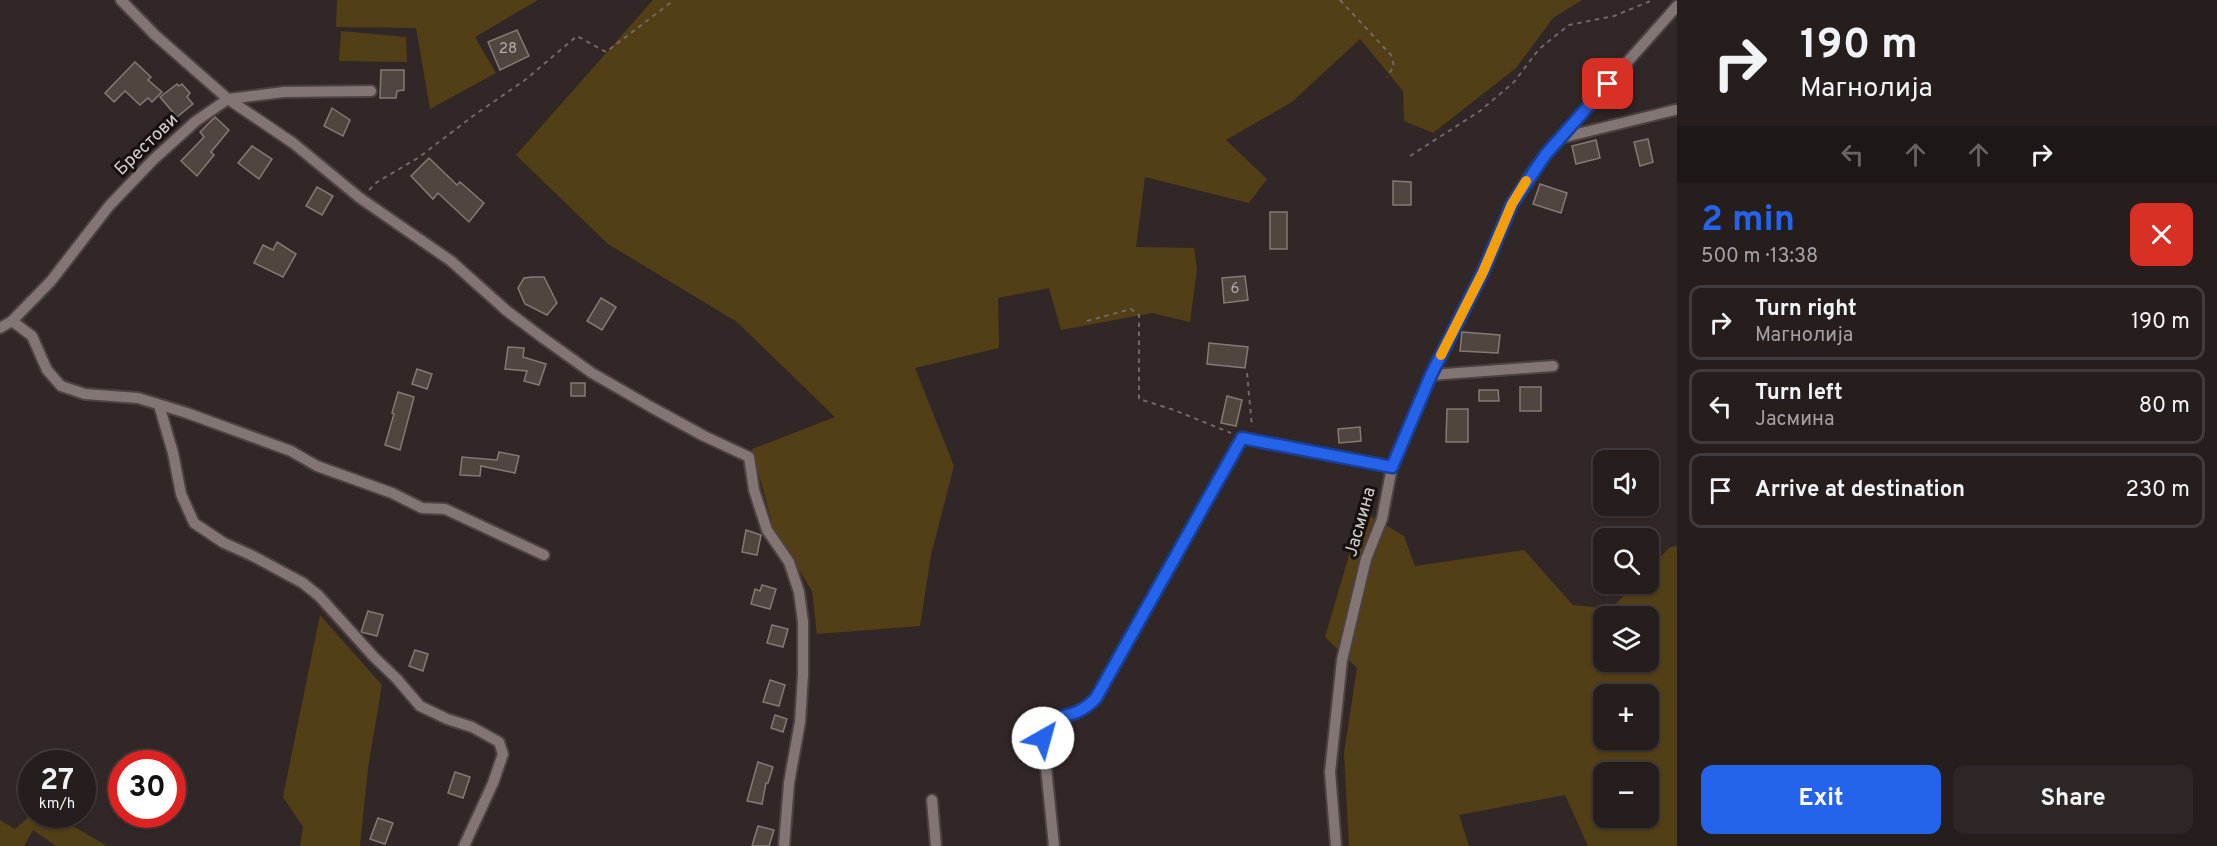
<!DOCTYPE html>
<meta charset="utf-8">
<style>
:root{--surface:#261d1d;--page:#2e2626;--text:#f1f3f6;--muted:#a4a2a4;--line:#423b3b;--accent:#2563eb}
body{margin:0;font-family:Overpass,sans-serif;background:var(--page);color:var(--text);height:100vh;display:flex;flex-direction:column;font-size:22px;white-space:nowrap}
*{box-sizing:border-box;margin:0}
p{font-size:20px;color:var(--muted)}
.icon{flex:none;width:33px;height:33px;fill:none;stroke:currentColor;stroke-width:2;stroke-linecap:round;stroke-linejoin:round}
.map{position:relative;flex:1;overflow:hidden}
.side{display:flex;flex-direction:column;background:var(--surface);width:540px}
.side>*{flex:none}
.hud{background:#261d1d;color:var(--text);overflow:hidden}
.controls{position:absolute;left:1593px;top:450px;display:grid;gap:12px}
.controls a{display:grid;place-items:center;width:66px;height:66px;border-radius:12px;background:var(--surface);box-shadow:0 2px 4px #0004,0 0 0 2px var(--line);font-size:30px}
.speed{position:absolute;left:18px;top:750px;display:flex;gap:12px;font-size:30px;font-weight:700;text-align:center}
.speed>*{display:grid;place-content:center;width:78px;height:78px;border-radius:50%;background:var(--surface);box-shadow:0 2px 4px #0004,0 0 0 2px var(--line);line-height:1}
.speed small{font-size:15px;font-weight:400}
.speed .limit{border:9px solid #d22;background:#fff;color:#111}
.pin{position:absolute;display:grid;place-items:center;width:51px;height:51px;color:#fff;margin:-26px;border-radius:12px;box-shadow:0 3px 9px #0006}
.me{position:absolute;width:66px;margin:-33px;rotate:38deg;stroke-linejoin:round;filter:drop-shadow(0 0 4px #0008)}
.turn{display:flex;align-items:center;gap:21px;height:126px;padding:0 24px;font-size:27px}
.turn .icon{width:78px;height:78px;stroke-width:2.5}
.turn b{display:block;font-size:42px;line-height:51px}
.lanes{display:flex;align-items:center;height:57px;padding:0 24px;background:#0003;justify-content:center;gap:30px;direction:ltr}
.lanes .off{opacity:.35}
.round{display:grid;place-items:center;flex:none;width:63px;height:63px;border-radius:12px;background:var(--page)}
.head{display:flex;align-items:center;justify-content:space-between;height:102px;padding:0 24px}
h1{font-size:36px;font-weight:700;line-height:45px;color:var(--accent)}
.primary-button{display:flex;gap:12px;margin-top:auto;padding:12px 24px}
.primary-button a{flex:1;height:69px;border-radius:12px;background:var(--accent);color:#fff;font-size:24px;font-weight:700;line-height:69px;text-align:center}
.primary-button a+a{background:var(--page);color:var(--text)}
ul{padding:0;list-style:none}
li{display:flex;align-items:center;gap:18px;height:75px;margin:0 12px 9px;padding:0 12px;border:3px solid var(--line);border-radius:12px}
li div{flex:1}
li b{display:block;font-size:22px}
li em{font-style:normal}
main{display:flex;flex:1;min-height:0}
.map>svg:first-child{display:block}
.green{fill:#523f15;fill-rule:evenodd}
.building{fill:#504640;stroke:#847a73;stroke-width:1.5}
.lines{fill:none;stroke-linecap:round;stroke-linejoin:round}
.street-casing{stroke:#4b4241;stroke-width:14}
.path{stroke:#726868;stroke-width:2;stroke-dasharray:4.5 4.5;stroke-linecap:butt}
.street{stroke:#827574;stroke-width:10}
.route-casing{stroke:#184099;stroke-width:15}
.route{stroke:#2563eb;stroke-width:10}
.slow{stroke:#f59e0b;stroke-width:10}
.labels{text-anchor:middle;dominant-baseline:central;stroke-width:6;stroke-linejoin:round;paint-order:stroke}
.number-label{font-size:15px;fill:#b5adab}
.street-label{font-size:18px;fill:#d7cfcf;stroke:#161111}
</style>
<main>
<div class="map">
<svg width="1677" height="846" viewBox="0 0 1677 846">
<rect width="100%" height="100%" fill="#322727"/>
<g class="green">
<polygon points="337,0 538,0 475,37 496,73 430,109 416,28 336,27"/>
<polygon points="653,0 1582,0 1553,18 1516,68 1433,133 1404,121 1403,91 1360,39 1292,102 1226,140 1267,179 1249,203 1145,177 1136,247 1194,248 1197,269 1190,322 1152,313 1061,330 1049,288 998,298 999,348 915,368 954,466 931,555 920,626 817,634 812,591 774,530 752,449 835,417 737,322 608,244 516,155"/>
<polygon points="341,31 406,37 407,62 339,61"/>
<path d="M 1362,511 L 1404,536 L 1415,566 L 1524,550 L 1573,605 L 1611,609 L 1635,584 L 1648,584 L 1649,569 L 1670,547 L 1677,546 L 1677,846 L 1588,846 L 1565,795 L 1459,815 L 1469,846 L 1349,846 L 1344,753 L 1357,668 L 1325,637 ZM 1604,616 L 1648,616 L 1648,662 L 1604,662 ZM 1604,694 L 1648,694 L 1648,740 L 1604,740 ZM 1604,772 L 1648,772 L 1648,818 L 1604,818 Z"/>
<polygon points="320,615 382,685 368,768 360,846 300,846 303,827 283,797"/>
<polygon points="32,814 54,815 107,846 56,846 33,830 24,846 0,846 0,820 15,829"/>
</g>
<g class="building">
<polygon points="517,30 529,56 500,70 488,42"/>
<polygon points="135,62 151,77 148,80 162,92 152,102 148,98 140,105 125,91 114,102 105,93"/>
<polygon points="381,70 404,70 404,90 397,91 396,98 380,98"/>
<polygon points="177,84 179,86 182,84 190,93 187,97 193,104 177,117 160,97"/>
<polygon points="332,108 350,120 343,136 324,126"/>
<polygon points="215,117 229,130 211,152 214,155 197,176 181,161 204,137 200,132"/>
<polygon points="1648,139 1653,162 1640,166 1634,142"/>
<polygon points="1596,140 1600,158 1576,164 1572,146"/>
<polygon points="252,146 272,159 259,179 238,163"/>
<polygon points="429,158 457,185 460,182 484,203 469,222 438,193 433,199 411,176"/>
<polygon points="1393,181 1411,182 1411,205 1393,205"/>
<polygon points="1540,184 1567,193 1561,213 1533,204"/>
<polygon points="317,187 333,196 322,215 306,206"/>
<rect x="1270" y="212" width="17" height="37"/>
<polygon points="277,242 296,254 283,277 254,263 263,245 273,250"/>
<polygon points="1245,276 1248,300 1224,303 1222,278"/>
<polygon points="532,277 544,277 557,303 547,315 525,304 518,288 524,278"/>
<polygon points="601,298 616,307 602,330 587,321"/>
<polygon points="1462,332 1500,335 1498,353 1460,351"/>
<polygon points="1209,343 1248,347 1245,368 1207,364"/>
<polygon points="508,347 524,348 523,357 546,364 539,385 524,381 527,371 505,369"/>
<polygon points="417,369 432,374 427,389 412,384"/>
<rect x="571" y="383" width="14" height="13"/>
<rect x="1520" y="387" width="21" height="24"/>
<polygon points="1479,390 1498,390 1499,401 1479,401"/>
<polygon points="398,392 414,397 400,450 385,445 394,414 392,413"/>
<polygon points="1227,396 1242,400 1236,426 1221,423"/>
<polygon points="1447,409 1468,409 1468,442 1446,442"/>
<polygon points="1360,427 1361,441 1339,443 1338,429"/>
<polygon points="499,452 519,456 515,473 481,466 480,476 460,475 462,457 497,460"/>
<polygon points="746,530 761,535 757,555 742,552"/>
<polygon points="762,585 776,589 770,609 751,604 755,589 760,591"/>
<polygon points="368,611 383,615 377,636 361,632"/>
<polygon points="772,625 788,629 783,647 767,643"/>
<polygon points="415,650 428,654 423,671 409,666"/>
<polygon points="770,680 785,685 779,706 763,702"/>
<polygon points="775,715 787,719 783,732 771,728"/>
<polygon points="758,762 773,767 768,783 766,783 762,804 747,801"/>
<polygon points="455,772 470,777 463,798 448,793"/>
<polygon points="378,818 393,823 385,844 370,839"/>
<polygon points="758,826 774,830 769,846 752,846"/>
</g>
<g class="lines">
<g class="street-casing">
<g id="street">
<polyline points="121,0 155,35 228,99 293,143 360,198 451,261 507,311 543,338 592,373 651,407 704,436 749,457 754,490 767,530 789,562 799,592 803,622 803,675 800,722 789,783 784,846"/>
<polyline points="1561,138 1675,110"/>
<polyline points="12,321 32,336 47,370 61,386 85,394 138,398 187,413 291,451 317,466 392,493 422,508 445,509 544,555"/>
<polyline points="0,328 12,321 51,281 109,206 153,160 196,121 228,99 284,92 371,91"/>
<polyline points="1431,375 1553,366"/>
<polyline points="159,405 173,453 181,494 194,523 224,543 251,555 303,583 319,596 374,657 397,679 420,706 447,719 472,727 499,742 503,754 493,783 464,846"/>
<polyline points="932,800 936,846"/>
<path d="M 1054,846 L 1043,738 L 1045,726 L 1051,719 C 1071,715 1081,713 1096,698 L 1242,438 L 1392,467"/>
<polyline points="1336,846 1330,772 1342,660 1366,559 1382,519 1392,467 1431,375 1483,272 1512,204 1529,177 1546,154 1677,6"/>
</g>
</g>
<g class="path">
<polyline points="1340,0 1391,55 1394,66 1387,77"/>
<polyline points="1410,156 1480,111 1514,82 1539,49 1569,25 1614,16 1653,0"/>
<polyline points="369,190 377,182 418,158 473,116 525,80 577,36 606,52 674,0"/>
<polyline points="1087,321 1131,309 1139,315 1139,399 1174,410 1231,433"/>
<polyline points="1247,373 1252,427"/>
</g>
<use href="#street" class="street"/>
</g>
<g class="lines">
<g class="route-casing">
<path id="route" d="M 1043,738 L 1045,726 L 1051,719 C 1071,715 1082,713 1096,698 L 1242,438 L 1392,467 L 1431,375 L 1483,272 L 1512,204 L 1546,154 L 1608,84"/>
</g>
<use href="#route" class="route"/>
<polyline class="slow" points="1441,355 1483,272 1512,204 1526,181"/>
</g>
<g class="labels">
<g class="number-label">
<text x="508" y="49">28</text>
<text x="1235" y="289">6</text>
</g>
<g class="street-label">
<text transform="translate(147 145) rotate(-44)">Брестови</text>
<text transform="translate(1361 522) rotate(-74)">Јасмина</text>
</g>
</g>
</svg>
<div class="controls">
<a><svg class="icon" aria-label="sound" viewBox="0 0 24 24"><path d="M4 9h4l5-4v14l-5-4H4zM17 9q2 3 0 6"/></svg></a>
<a><svg class="icon" aria-label="search" viewBox="0 0 24 24"><circle cx="10" cy="10" r="6"/><path d="M15 15l6 6"/></svg></a>
<a><svg class="icon" aria-label="layers" viewBox="0 0 24 24"><path d="M12 4l9 5-9 5-9-5zM3 14l9 5 9-5"/></svg></a>
<a>+</a>
<a>−</a>
</div>
<div class="speed"><div>27<small>km/h</small></div><div class="limit">30</div></div>
<div class="pin" style="left:1608px;top:84px;background:#d93025"><svg class="icon" aria-label="arrive" viewBox="0 0 24 24"><path d="M6 21V4h12l-3 4 3 4H6"/></svg></div>
<svg class="me" style="left:1043px;top:738px" viewBox="-20 -20 40 40"><circle r="19" fill="#fff"/><path d="M0-13L10 11 0 6-10 11z" fill="#2563eb"/></svg>
</div>
<section class="side">
<div class="hud">
<div class="turn"><svg class="icon" aria-label="right" viewBox="0 0 24 24"><path d="M7 20v-9h11M14 6l5 5-5 5"/></svg><div><b>190 m</b>Магнолија</div></div>
<div class="lanes"><svg class="icon off" aria-label="left" viewBox="0 0 24 24"><path d="M17 20v-9H6M10 6l-5 5 5 5"/></svg><svg class="icon off" aria-label="ahead" viewBox="0 0 24 24"><path d="M12 20V5M6 11l6-6 6 6"/></svg><svg class="icon off" aria-label="ahead" viewBox="0 0 24 24"><path d="M12 20V5M6 11l6-6 6 6"/></svg><svg class="icon" aria-label="right" viewBox="0 0 24 24"><path d="M7 20v-9h11M14 6l5 5-5 5"/></svg></div>
</div>
<div class="head"><div><h1>2 min</h1><p>500 m · 13:38</p></div><a class="round" style="background:#d93025;color:#fff"><svg class="icon" aria-label="close" viewBox="0 0 24 24"><path d="M6 6l12 12M18 6L6 18"/></svg></a></div>
<ul>
<li><svg class="icon" aria-label="right" viewBox="0 0 24 24"><path d="M7 20v-9h11M14 6l5 5-5 5"/></svg><div><b>Turn right</b><p>Магнолија</p></div><em>190 m</em></li>
<li><svg class="icon" aria-label="left" viewBox="0 0 24 24"><path d="M17 20v-9H6M10 6l-5 5 5 5"/></svg><div><b>Turn left</b><p>Јасмина</p></div><em>80 m</em></li>
<li><svg class="icon" aria-label="arrive" viewBox="0 0 24 24"><path d="M6 21V4h12l-3 4 3 4H6"/></svg><div><b>Arrive at destination</b></div><em>230 m</em></li>
</ul>
<div class="primary-button"><a>Exit</a><a>Share</a></div>
</section>
</main>
